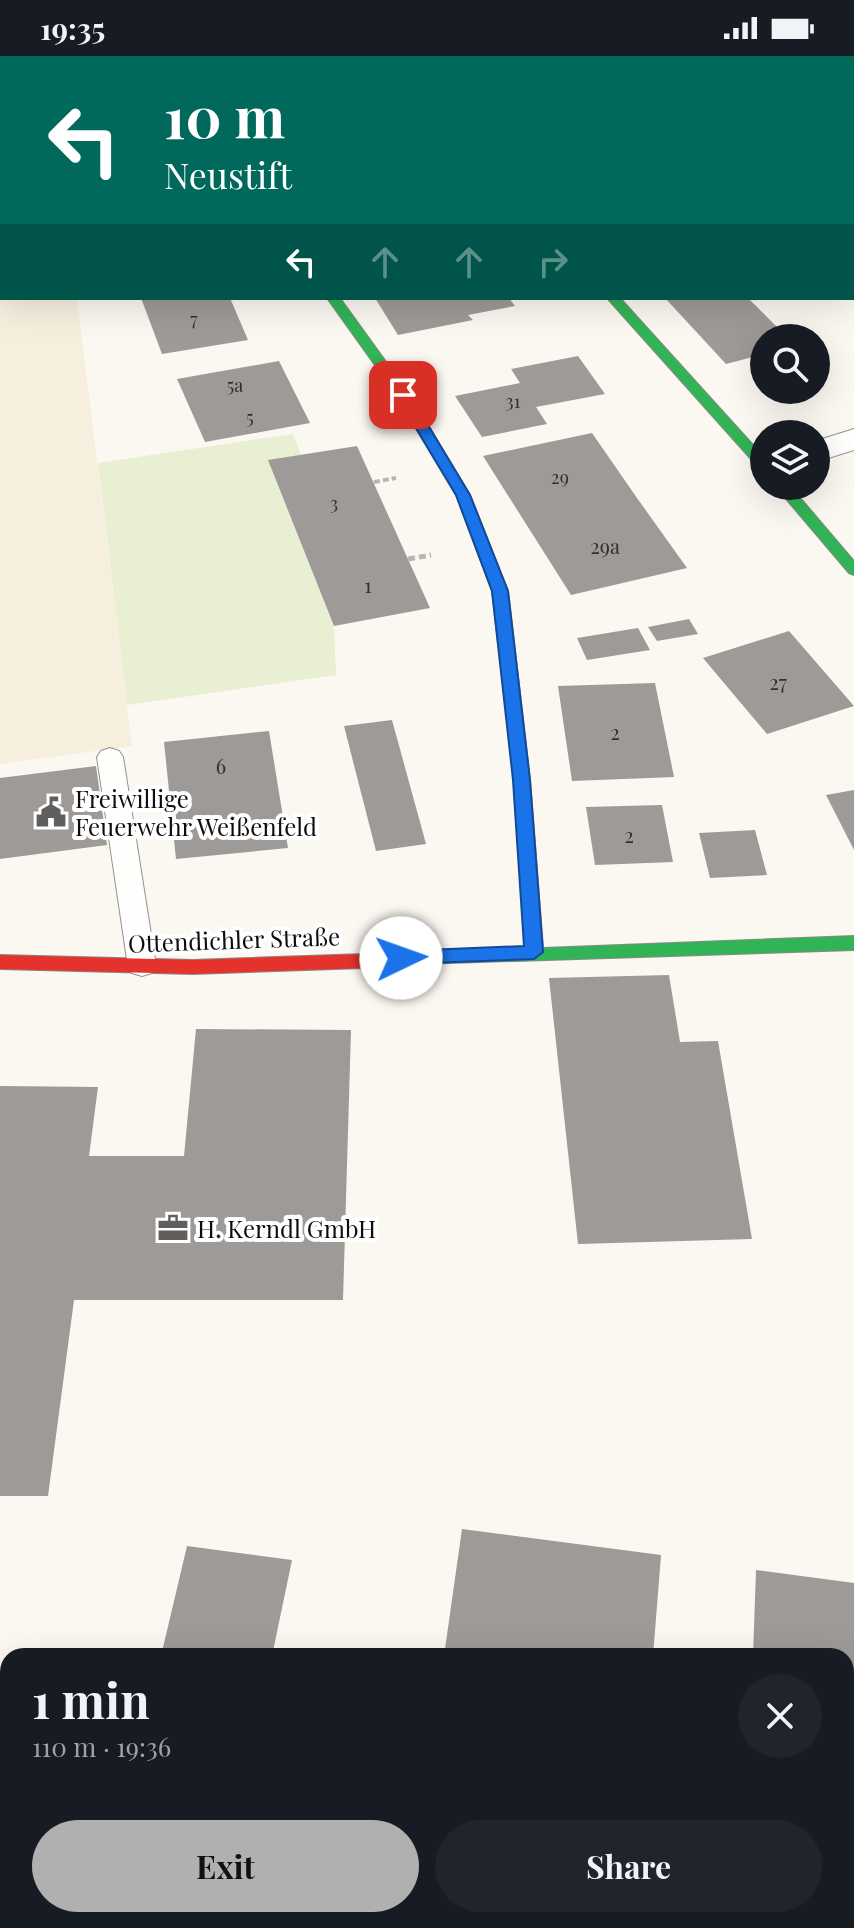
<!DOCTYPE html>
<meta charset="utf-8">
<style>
:root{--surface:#171b24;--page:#20242c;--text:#f1f3f6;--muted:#9ea1a6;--accent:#b0b0b1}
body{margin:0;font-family:"Playfair Display",serif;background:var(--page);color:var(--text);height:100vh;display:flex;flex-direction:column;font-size:30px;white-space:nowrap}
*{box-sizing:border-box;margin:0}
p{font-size:26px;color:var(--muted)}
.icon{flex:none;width:44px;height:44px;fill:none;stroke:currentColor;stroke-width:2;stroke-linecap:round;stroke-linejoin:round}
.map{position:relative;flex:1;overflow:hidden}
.sheet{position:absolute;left:0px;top:1592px;width:854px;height:280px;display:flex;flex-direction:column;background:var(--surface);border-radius:24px 24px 0 0;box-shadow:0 8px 32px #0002}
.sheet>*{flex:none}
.top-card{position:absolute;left:0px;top:0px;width:854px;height:244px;box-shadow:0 8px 32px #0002;background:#00695c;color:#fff;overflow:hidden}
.buttons{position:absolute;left:750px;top:268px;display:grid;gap:16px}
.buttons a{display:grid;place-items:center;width:80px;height:80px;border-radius:50%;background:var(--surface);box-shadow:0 8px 32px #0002;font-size:40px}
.pin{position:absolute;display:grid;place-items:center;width:68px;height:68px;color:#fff;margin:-34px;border-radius:16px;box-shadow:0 4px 12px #0006}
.me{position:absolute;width:88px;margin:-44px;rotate:87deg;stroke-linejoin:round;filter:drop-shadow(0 0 6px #0008)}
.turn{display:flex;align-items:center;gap:28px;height:168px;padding:0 32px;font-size:36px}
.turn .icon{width:104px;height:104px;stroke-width:2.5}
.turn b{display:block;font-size:56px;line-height:68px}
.lanes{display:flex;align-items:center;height:76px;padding:0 32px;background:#0003;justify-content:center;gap:40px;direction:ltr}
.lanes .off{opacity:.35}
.round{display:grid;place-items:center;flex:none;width:84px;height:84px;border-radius:42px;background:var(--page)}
.head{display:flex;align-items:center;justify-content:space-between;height:136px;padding:0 32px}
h1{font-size:48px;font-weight:700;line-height:60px}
.primary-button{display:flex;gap:16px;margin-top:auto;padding:16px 32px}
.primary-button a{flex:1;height:92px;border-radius:48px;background:var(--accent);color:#111;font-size:32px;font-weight:700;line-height:92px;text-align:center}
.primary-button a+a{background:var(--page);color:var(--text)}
.status{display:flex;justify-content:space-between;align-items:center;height:56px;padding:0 40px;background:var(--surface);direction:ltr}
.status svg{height:22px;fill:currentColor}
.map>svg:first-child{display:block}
.farmland{fill:#f7efde}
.green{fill:#e9efd2}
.building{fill:#9e9a97}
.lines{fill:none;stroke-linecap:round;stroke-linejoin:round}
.lane-casing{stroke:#949290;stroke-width:2}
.street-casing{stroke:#949290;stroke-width:2}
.fast-casing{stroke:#8b8986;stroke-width:2}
.jam-casing{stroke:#8b8986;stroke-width:2}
.path-far1{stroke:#b8b7b6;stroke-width:4;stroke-dasharray:6 3;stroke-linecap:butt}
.path{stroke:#b8b7b6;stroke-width:5;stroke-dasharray:7 4;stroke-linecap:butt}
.lane{fill:#fefefd;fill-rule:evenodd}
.street{fill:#fefefd;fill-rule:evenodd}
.fast{fill:#30b455;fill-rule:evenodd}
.jam{fill:#e5322d;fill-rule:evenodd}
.route{fill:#1a73e8;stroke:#114b97;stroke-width:2}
.labels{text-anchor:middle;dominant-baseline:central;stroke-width:8;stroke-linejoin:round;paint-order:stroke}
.far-number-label{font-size:18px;fill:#313030}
.number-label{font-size:20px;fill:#313030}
.poi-label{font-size:24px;fill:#0d0d0d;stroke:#fff;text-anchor:start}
.street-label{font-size:24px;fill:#0d0d0d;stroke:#fff}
</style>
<div class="status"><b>19:35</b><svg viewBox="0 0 49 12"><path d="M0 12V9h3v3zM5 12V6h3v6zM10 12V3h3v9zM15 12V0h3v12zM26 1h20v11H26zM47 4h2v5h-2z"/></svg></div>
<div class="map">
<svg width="854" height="1872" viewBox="0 0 854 1872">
<rect width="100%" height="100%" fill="#fbf7f1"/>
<polygon class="farmland" points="0,0 35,2 2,2 2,242 77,242 132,690 0,708"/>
<polygon class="green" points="293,378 301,399 269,405 334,570 336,619 127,649 98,407"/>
<g class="building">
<polygon points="141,242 230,242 248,284 162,298"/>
<polygon points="375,242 509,242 515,250 468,259 473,264 398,279"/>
<polygon points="665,242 748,242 788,282 764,282 764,298 726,308"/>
<polygon points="578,300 605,338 536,351 547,368 482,381 455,340 520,327 511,313"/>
<polygon points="279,305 310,367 205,386 177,323"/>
<polygon points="592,377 637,442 687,512 571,539 483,400"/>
<polygon points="357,390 430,552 334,570 268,404"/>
<polygon points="689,563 698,578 657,585 648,571"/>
<polygon points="638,572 650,594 587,604 577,582"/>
<polygon points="789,575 854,650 767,678 703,602"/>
<polygon points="655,627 674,721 572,725 558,630"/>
<polygon points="392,664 426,788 376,795 344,670"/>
<polygon points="269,675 288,792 176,803 164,686"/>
<polygon points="96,710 107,789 0,803 0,722"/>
<polygon points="854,734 854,794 826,739"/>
<polygon points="662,749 673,806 595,809 586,751"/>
<polygon points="755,774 767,819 710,822 699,777"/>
<polygon points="669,919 680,986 718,985 752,1183 578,1188 549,922"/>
<polygon points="196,973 351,974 343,1244 74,1244 48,1440 0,1440 0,1030 98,1031 89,1100 184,1100"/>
<polygon points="462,1473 661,1499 653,1600 444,1600"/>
<polygon points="187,1490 292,1504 272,1600 161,1600"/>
<polygon points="756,1514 854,1527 854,1685 846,1683 846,1600 753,1600"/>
<polygon points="272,1864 633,1864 632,1872 271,1872"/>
</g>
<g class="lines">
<g class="lane-casing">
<g id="lane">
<polygon points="110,692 119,695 123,701 156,910 152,917 142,920 132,917 128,910 97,701 101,695"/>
<polygon points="846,1825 854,1826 854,1864 846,1863"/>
</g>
</g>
<g class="street-casing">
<polygon id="street" points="854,373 854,394 816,406 816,385"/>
</g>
<g class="fast-casing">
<g id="fast">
<polygon points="392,0 404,0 405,2 393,2"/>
<polygon points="327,242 340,242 410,339 470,439 508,535 530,724 543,892 854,880 854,894 359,910 356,905 365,898 525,893 514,724 492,535 456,439 397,340"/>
<polygon points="607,242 620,242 764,401 764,413 759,412"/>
<polygon points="775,430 790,430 854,505 854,519 849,517"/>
</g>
</g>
<g class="jam-casing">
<polygon id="jam" points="365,898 374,905 365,912 193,918 0,913 0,899 193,904"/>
</g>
<polyline class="path-far1" points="374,426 396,422"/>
<polyline class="path" points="408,503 431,499"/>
<use href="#lane" class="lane"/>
<use href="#street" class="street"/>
<use href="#fast" class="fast"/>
<use href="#jam" class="jam"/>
</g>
<polygon class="route" points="398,336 408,336 470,439 508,535 530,724 543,896 534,903 401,908 392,902 401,895 524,890 513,724 492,535 456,439 396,339"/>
<defs>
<g id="civic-bare" transform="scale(2.4)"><path d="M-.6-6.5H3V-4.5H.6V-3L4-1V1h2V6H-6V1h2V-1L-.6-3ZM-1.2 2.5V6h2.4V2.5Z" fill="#605f5d" stroke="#fff" stroke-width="2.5" paint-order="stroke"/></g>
<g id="office-bare" transform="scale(2.4)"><path d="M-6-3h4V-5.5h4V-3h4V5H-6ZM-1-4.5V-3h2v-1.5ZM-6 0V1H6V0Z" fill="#605f5d" stroke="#fff" stroke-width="2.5" paint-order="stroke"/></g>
</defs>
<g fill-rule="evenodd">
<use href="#civic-bare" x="51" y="756"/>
<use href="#office-bare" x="173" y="1172"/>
</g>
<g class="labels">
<g class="far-number-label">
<text x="194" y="263">7</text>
<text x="235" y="329">5a</text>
<text x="513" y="345">31</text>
<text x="250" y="361">5</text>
<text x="560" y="421">29</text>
<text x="334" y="447">3</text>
</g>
<g class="number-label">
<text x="605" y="489">29a</text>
<text x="368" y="528">1</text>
<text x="778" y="625">27</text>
<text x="615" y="675">2</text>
<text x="221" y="709">6</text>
<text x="629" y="778">2</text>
</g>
<g class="poi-label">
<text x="75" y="742">Freiwillige<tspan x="75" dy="28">Feuerwehr Weißenfeld</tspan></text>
<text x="197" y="1172">H. Kerndl GmbH</text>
</g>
<g class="street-label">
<text transform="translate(234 883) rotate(-2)">Ottendichler Straße</text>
</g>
</g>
</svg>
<div class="buttons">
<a><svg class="icon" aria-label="search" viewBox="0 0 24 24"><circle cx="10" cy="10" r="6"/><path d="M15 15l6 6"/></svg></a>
<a><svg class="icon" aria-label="layers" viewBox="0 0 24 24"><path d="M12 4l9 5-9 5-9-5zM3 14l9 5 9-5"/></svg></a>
</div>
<div class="pin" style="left:403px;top:339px;background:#d93025"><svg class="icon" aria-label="arrive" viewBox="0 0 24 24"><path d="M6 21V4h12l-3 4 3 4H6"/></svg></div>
<svg class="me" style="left:401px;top:902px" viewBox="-20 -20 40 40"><circle r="19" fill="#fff"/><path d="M0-13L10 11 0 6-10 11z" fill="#1a73e8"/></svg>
<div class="top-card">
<div class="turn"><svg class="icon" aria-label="left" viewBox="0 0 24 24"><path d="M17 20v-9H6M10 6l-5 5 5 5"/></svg><div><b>10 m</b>Neustift</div></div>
<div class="lanes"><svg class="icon" aria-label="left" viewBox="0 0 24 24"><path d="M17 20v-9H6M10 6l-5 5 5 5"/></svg><svg class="icon off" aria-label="ahead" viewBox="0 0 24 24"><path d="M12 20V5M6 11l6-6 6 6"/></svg><svg class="icon off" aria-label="ahead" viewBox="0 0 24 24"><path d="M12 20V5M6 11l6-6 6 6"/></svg><svg class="icon off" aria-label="right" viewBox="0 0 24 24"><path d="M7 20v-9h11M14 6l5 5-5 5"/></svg></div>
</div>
<section class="sheet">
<div class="head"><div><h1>1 min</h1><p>110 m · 19:36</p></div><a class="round"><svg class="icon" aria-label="close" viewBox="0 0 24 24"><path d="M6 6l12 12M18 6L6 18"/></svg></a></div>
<div class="primary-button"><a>Exit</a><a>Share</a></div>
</section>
</div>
